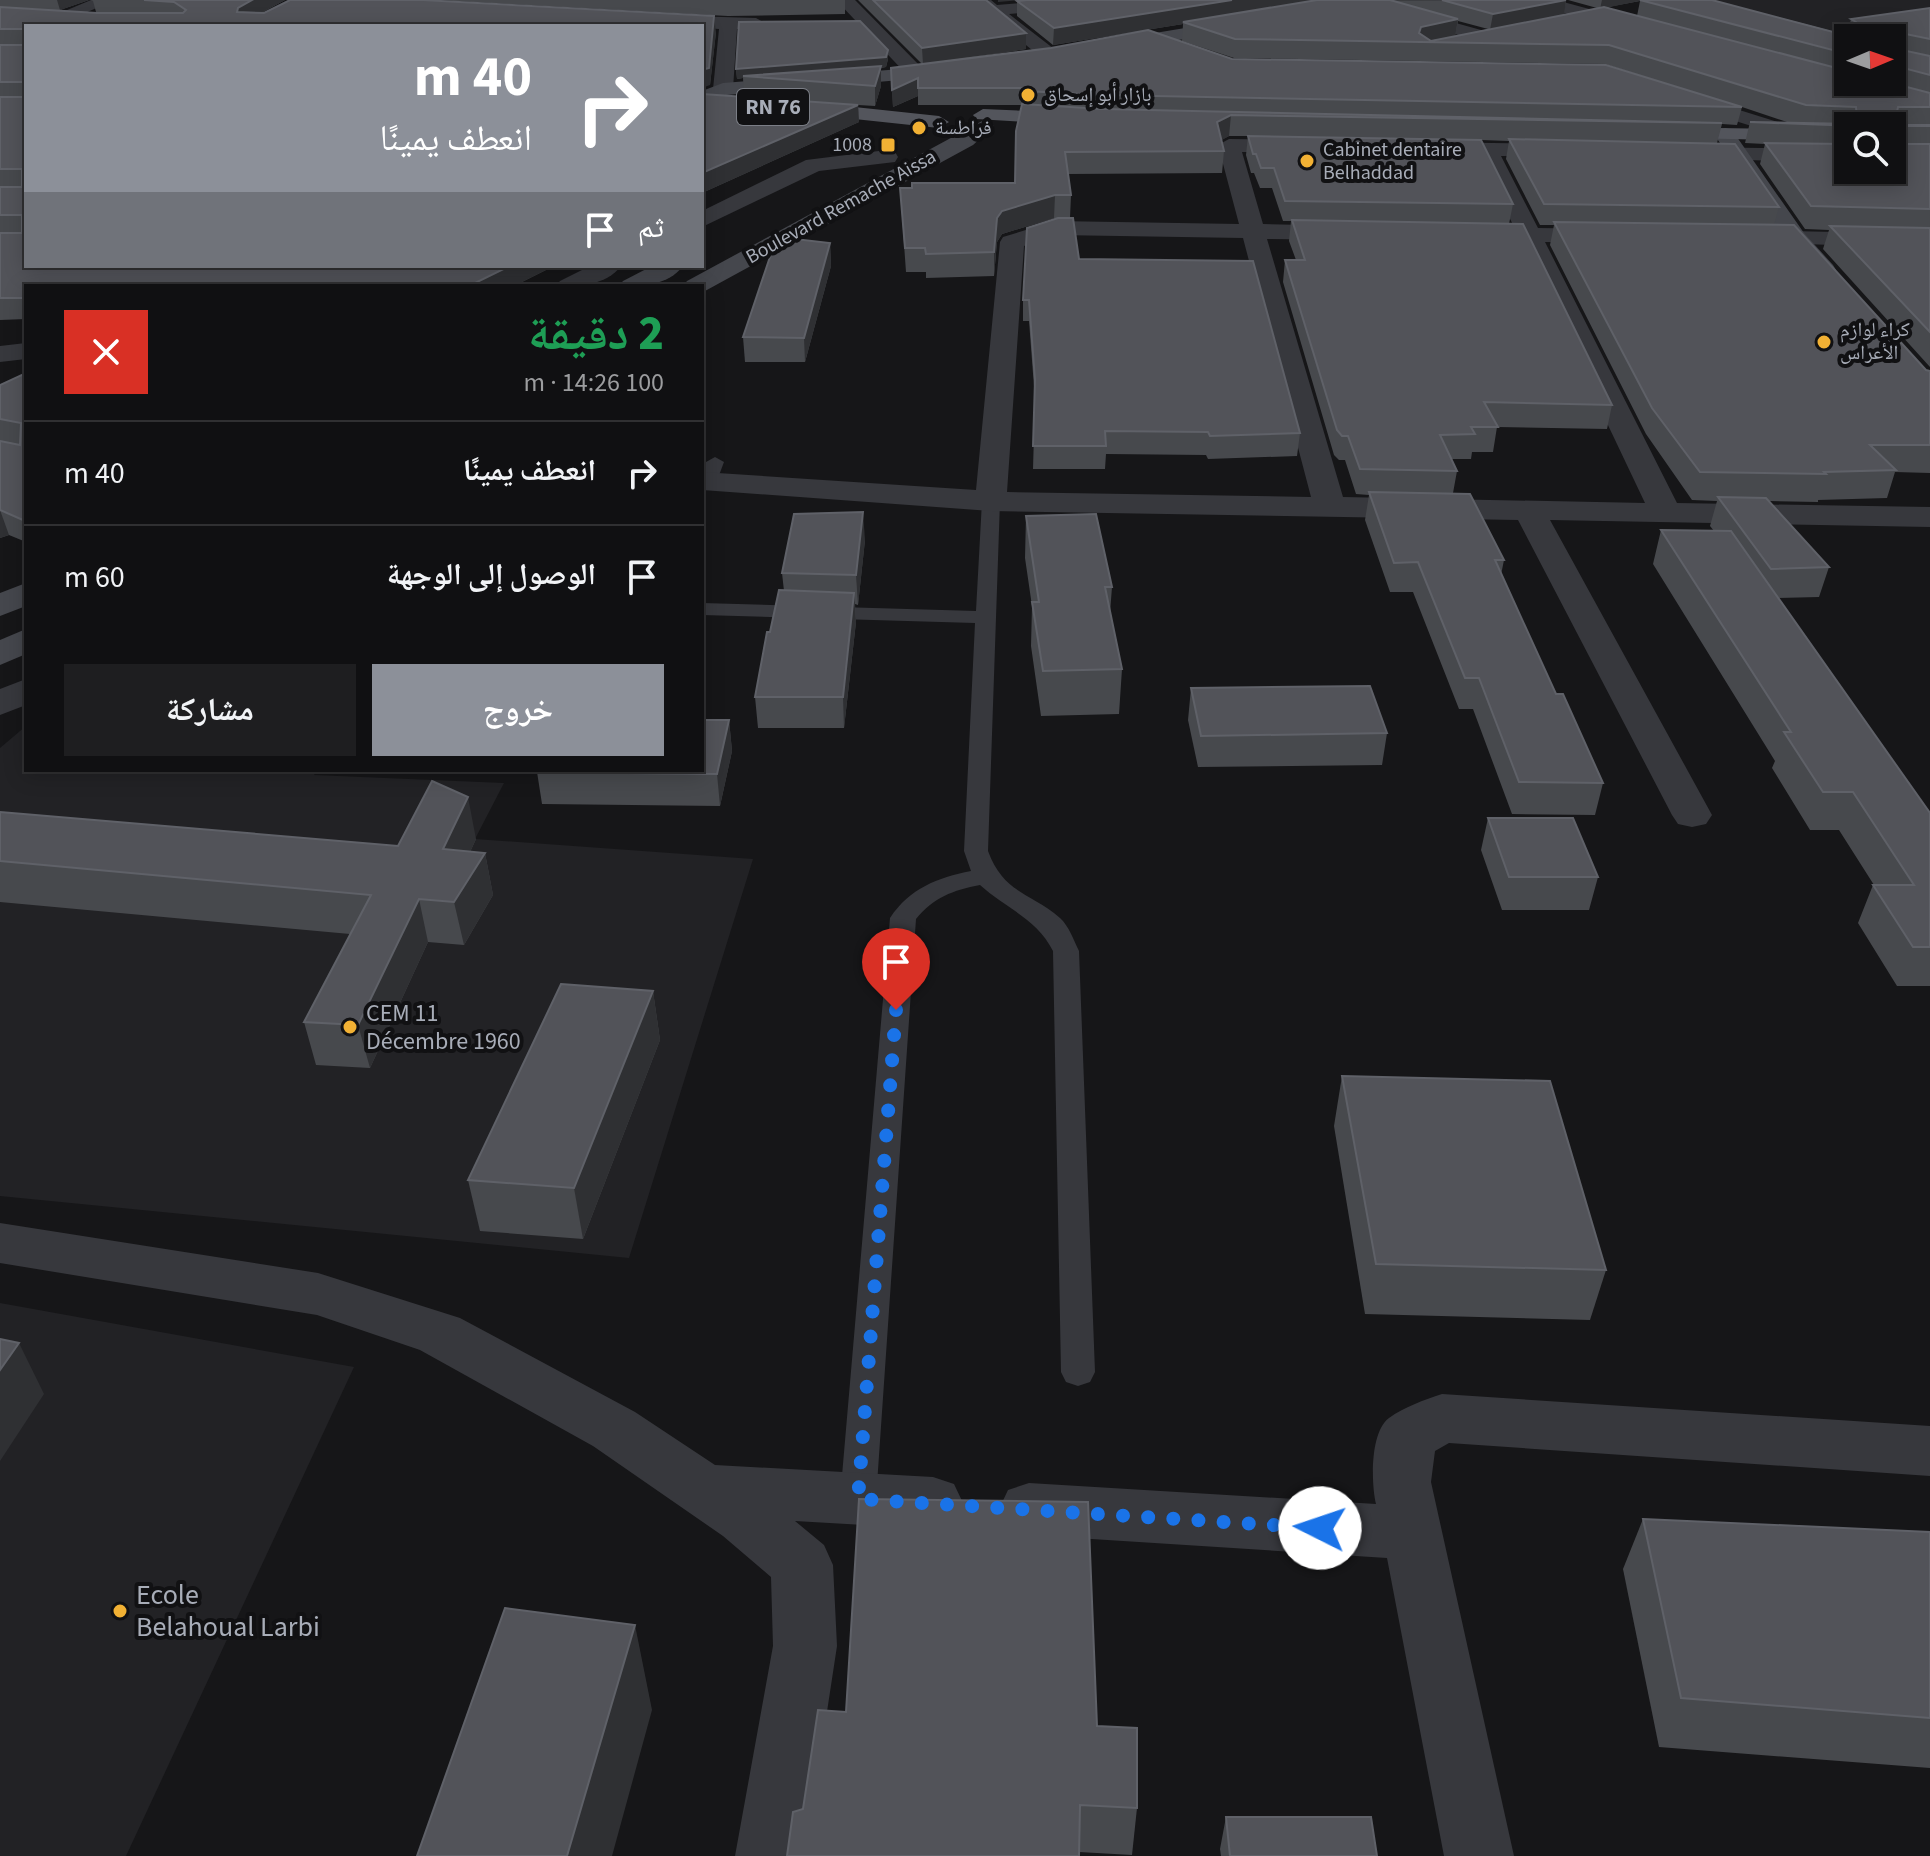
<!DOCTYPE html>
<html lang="ar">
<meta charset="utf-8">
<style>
:root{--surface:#101012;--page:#1e1e20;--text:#f1f3f6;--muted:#9c9d9f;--line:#303032;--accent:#8c9099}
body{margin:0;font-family:"Source Sans 3","Noto Naskh Arabic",sans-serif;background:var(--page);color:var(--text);direction:rtl;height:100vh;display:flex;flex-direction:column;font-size:30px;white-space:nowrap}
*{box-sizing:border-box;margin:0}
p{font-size:26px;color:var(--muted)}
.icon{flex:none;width:44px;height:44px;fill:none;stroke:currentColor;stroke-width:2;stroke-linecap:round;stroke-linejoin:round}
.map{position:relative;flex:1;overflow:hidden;direction:ltr}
.panel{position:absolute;left:24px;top:284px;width:680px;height:488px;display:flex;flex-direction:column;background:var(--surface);border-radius:0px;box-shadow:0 4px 20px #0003,0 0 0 2px var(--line);direction:rtl}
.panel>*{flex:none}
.top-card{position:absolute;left:24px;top:24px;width:680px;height:244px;border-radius:0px;box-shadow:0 4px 20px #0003,0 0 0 2px var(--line);direction:rtl;background:#8c9099;color:#fff;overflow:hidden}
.needle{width:52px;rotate:88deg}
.fabs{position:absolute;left:1834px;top:24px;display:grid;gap:16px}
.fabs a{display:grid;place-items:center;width:72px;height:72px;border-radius:0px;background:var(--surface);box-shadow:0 4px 20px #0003,0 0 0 2px var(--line);font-size:40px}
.pin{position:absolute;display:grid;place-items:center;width:68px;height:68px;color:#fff;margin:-82px -34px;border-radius:50% 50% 50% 0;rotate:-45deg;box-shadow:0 0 8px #0007}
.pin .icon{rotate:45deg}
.me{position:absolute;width:88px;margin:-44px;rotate:274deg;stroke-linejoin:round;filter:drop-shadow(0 0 6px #0008)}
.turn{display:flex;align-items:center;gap:28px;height:168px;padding:0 40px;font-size:36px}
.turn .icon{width:104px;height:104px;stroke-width:2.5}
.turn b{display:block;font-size:56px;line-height:68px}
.then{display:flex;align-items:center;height:76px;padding:0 40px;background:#0003;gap:16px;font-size:30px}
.round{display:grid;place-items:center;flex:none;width:84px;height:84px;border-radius:0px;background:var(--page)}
.overview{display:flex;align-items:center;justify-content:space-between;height:136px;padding:0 40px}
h1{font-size:48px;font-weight:800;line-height:60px;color:#1e9e55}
.button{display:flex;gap:16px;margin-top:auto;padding:16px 40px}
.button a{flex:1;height:92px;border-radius:0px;background:var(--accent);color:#fff;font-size:32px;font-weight:800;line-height:92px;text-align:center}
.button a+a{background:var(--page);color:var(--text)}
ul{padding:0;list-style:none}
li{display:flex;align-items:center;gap:24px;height:104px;padding:0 40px;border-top:2px solid var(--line)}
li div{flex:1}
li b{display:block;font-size:30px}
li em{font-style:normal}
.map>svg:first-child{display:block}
.built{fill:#222225}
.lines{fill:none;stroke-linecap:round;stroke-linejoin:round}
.service{fill:#37383d;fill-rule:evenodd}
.minor{fill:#37383d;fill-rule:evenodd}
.tertiary{fill:#37383d;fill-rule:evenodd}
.secondary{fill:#45474d;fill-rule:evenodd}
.primary{fill:#53555c;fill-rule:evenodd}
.wall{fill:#47494d;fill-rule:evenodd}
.shaded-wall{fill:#2f3033}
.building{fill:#525359;stroke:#5f6168;stroke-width:2}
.route{stroke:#1a73e8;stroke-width:14;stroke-dasharray:0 25.2}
.poi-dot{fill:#f2b134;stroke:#111113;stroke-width:3}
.labels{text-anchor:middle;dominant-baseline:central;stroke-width:8;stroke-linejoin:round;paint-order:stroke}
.far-poi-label{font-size:20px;fill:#a8adb8;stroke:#111113;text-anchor:start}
.far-street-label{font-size:20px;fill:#a8adb8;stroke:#111113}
.shield{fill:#111113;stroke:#7b7e86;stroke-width:2}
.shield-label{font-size:22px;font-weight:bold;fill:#a8adb8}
.poi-label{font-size:24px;fill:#a8adb8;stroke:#111113;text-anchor:start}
.near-poi-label{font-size:28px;fill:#a8adb8;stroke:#111113;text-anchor:start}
</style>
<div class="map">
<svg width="1930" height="1856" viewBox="0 0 1930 1856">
<rect width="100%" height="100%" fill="#161618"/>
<g class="built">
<polygon points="1699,0 1930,0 1930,61 1892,38 1848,38"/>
<polygon points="26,726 26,770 317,770 314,775 504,783 475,839 753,859 629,1258 0,1196 0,748"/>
<polygon points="0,1303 354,1367 126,1856 0,1856"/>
</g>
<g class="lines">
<g class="service">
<polygon points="715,457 724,462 715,486 702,486 706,462"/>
<path d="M 991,495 L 1000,501 L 988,851 C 1004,894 1030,892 1060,918 C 1069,926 1074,941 1079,951 L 1095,1372 L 1090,1382 L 1078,1386 L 1066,1382 L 1061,1372 L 1053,951 C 1037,919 1007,909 980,885 C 953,890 933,898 916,919 L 876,1499 L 871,1510 L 858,1514 L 845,1510 L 840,1499 L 890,918 C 910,888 937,878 971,871 L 964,851 L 975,623 L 702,615 L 702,603 L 976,611 L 982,501 Z"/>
</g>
<g class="minor">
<polygon points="91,0 115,0 62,23 0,19 0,9 60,13"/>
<polygon points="991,0 997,5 1058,0 1137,0 1128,5 1009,14 1058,52 1060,56 1051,62 1044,60 973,1"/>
<polygon points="1345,0 1373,0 1499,35 1502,39 1499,43 1487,43 1348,4"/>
<polygon points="1528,0 1556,0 1641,23 1644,27 1635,32 1531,4"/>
<polygon points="655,15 756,18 765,23 756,28 737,29 733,89 723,95 713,89 719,29 649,24 646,20"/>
<polygon points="1682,92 1806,131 1810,135 1799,141 1675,102 1672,98 1675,94"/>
<path d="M 1229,139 L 1308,140 L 1319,146 L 1308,152 L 1242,152 L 1263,224 L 1351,226 L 1359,228 L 1363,233 L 1359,238 L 1351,240 L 1267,239 L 1343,497 L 1645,503 L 1521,242 L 1468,241 L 1460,239 L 1456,234 L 1460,229 L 1514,227 L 1479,155 L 1425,154 L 1414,148 L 1425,142 L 1568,144 L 1579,150 L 1576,155 L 1501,156 L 1538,228 L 1611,229 L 1619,231 L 1623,236 L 1619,241 L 1611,243 L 1545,242 L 1677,503 L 1930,507 L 1930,527 L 1550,520 L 1712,815 L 1706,824 L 1692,827 L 1678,824 L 1672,815 L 1518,520 L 991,511 L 702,490 L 702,472 L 976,490 L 1000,242 L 1003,237 L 1055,221 L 1239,224 L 1218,145 ZM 1057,235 L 1243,238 L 1311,497 L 1007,492 L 1024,246 Z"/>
<polygon points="1689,147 1848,149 1848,163 1681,158 1678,153"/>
<polygon points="887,150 895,152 898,157 895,162 819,171 702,227 702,211 806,160"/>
<polygon points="1748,230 1930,234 1930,248 1739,242 1736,237 1739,232"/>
<path d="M 590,266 L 621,266 C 606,286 579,286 556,286 L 560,281 Z"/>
<polygon points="26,343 26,359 0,362 0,346"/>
<polygon points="26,679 26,705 0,715 0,689"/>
<polygon points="0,1223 318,1273 460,1318 635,1412 715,1465 933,1477 954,1484 963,1503 954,1522 933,1529 795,1521 824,1545 833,1565 837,1646 805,1856 735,1856 773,1646 771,1577 723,1536 593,1446 420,1350 317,1315 0,1263"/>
<path d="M 1442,1394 L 1930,1426 L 1930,1476 L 1449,1443 L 1435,1451 L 1431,1482 L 1514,1856 L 1444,1856 L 1387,1558 L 1029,1535 L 1008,1528 L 999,1509 L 1008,1490 L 1029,1483 L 1376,1504 C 1371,1483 1370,1432 1389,1418 C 1404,1407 1424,1400 1442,1394 Z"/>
</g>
<polygon class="tertiary" points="836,0 855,0 925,71 928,75 925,79 911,79"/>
<g class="secondary">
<polygon points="1240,19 1249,24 1246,28 1106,53 1097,47 1106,41"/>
<polygon points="951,65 961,71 958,75 727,95 702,104 702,91 723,83"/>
<polygon points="984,120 994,126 973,145 705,291 702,292 702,286 683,286 687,281"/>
<polygon points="1725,128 1732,130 1804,233 1833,265 1836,270 1833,275 1815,275 1786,243 1714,134"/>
<path d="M 652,266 L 683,266 C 668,286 642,286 619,286 L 623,281 Z"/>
<polygon points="26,583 26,606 0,616 0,593"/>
<polygon points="26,629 26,654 0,665 0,640"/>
</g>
<g class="primary">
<polygon points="702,97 845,106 939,116 949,122 939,128 845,118 702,109"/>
<polygon points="983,109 1078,113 1088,119 1078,125 976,119 973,115"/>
<polygon points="1658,127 1848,130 1848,142 1651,137 1647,133 1651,129"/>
</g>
</g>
<g class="wall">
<polygon points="0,0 89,0 60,10 97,13 113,13 96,12 93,1 91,0 285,0 261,13 716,32 710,85 26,26 26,266 75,266 74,267 83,268 84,266 554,266 514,286 26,286 26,319 0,320"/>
<polygon points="435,0 845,0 845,14 728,16"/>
<path d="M 858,0 L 986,0 L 1026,33 L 1026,49 L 934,63 L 1232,59 L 1708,97 L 1605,64 L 1234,58 L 1182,41 L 1183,24 L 1053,45 L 1017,16 L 1017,1 L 1566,0 L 1564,15 L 1597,8 L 1568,0 L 1712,0 L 1847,35 L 1851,19 L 1930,8 L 1930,367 L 1823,249 L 1829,230 L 1805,229 L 1760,164 L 1765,144 L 1745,143 L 1750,122 L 1790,123 L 1742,107 L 1737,125 L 1722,124 L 1717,143 L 1779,207 L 1774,225 L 1926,370 L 1930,371 L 1930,473 L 1895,472 L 1887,498 L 1818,500 L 1818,502 L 1769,501 L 1829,567 L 1819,597 L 1778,598 L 1930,813 L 1930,986 L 1897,986 L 1858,923 L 1873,885 L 1874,885 L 1839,830 L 1810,830 L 1772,768 L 1775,761 L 1653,564 L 1661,530 L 1714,531 L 1710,526 L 1717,501 L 1692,500 L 1646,434 L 1550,245 L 1554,225 L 1540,225 L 1506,159 L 1509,141 L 1481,140 L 1513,204 L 1509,224 L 1612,405 L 1607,429 L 1497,427 L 1493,452 L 1472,452 L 1471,459 L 1452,459 L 1457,471 L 1453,493 L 1504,560 L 1501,575 L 1556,694 L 1603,783 L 1595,815 L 1512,814 L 1473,709 L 1459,709 L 1413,592 L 1390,592 L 1365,520 L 1369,495 L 1356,494 L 1345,460 L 1339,460 L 1334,455 L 1283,282 L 1285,260 L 1296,260 L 1289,241 L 1291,221 L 1283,221 L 1272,188 L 1260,188 L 1254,173 L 1251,173 L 1246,155 L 1248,136 L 1229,136 L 1221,140 L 1224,151 L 1222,173 L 1068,174 L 1071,195 L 1070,218 L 1054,218 L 1002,234 L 997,242 L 994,276 L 926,278 L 926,272 L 906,272 L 900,188 L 1015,183 L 1022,105 L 918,105 L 918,96 L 893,107 L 891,68 L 922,64 ZM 1640,1 L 1637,16 L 1607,8 L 1613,6 ZM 1458,21 L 1488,29 L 1455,36 ZM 1848,38 L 1892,65 L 1892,82 L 1848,82 ZM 1848,126 L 1892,126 L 1848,170 Z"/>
<polygon points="888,59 886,67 881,68 881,86 875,106 858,105 859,122 702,193 702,94 744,97 743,78 737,79 736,69"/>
<polygon points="830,243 831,266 805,362 745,362 743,337"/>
<polygon points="1079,259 1300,433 1297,456 1208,459 1206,455 1106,454 1105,469 1033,469 1035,400 1029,321 1023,321 1023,300"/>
<polygon points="26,373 26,542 9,535 0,538 0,385"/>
<polygon points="1026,516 1112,587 1110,613 1122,669 1119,714 1041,716 1031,646 1032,606 1025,558"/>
<polygon points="865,540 858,605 855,604 856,622 844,728 758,728 755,697 770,632 784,591 782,573"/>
<polygon points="1191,688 1387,733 1382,765 1198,767 1188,720"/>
<polygon points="729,720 732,751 720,806 542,804 537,772"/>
<polygon points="0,812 398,846 476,839 470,852 485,853 493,895 464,945 428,942 370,1068 316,1065 304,1022 350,934 0,902"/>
<polygon points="1488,818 1598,877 1589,910 1502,910 1481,850"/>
<polygon points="653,991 660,1040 583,1239 480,1231 468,1180"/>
<polygon points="1342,1076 1606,1270 1590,1320 1365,1314 1334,1126"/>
<polygon points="1643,1519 1930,1532 1930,1768 1659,1747 1623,1569"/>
<polygon points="1097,1726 1137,1808 1132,1855 1079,1852 803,1809"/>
<polygon points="1226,1817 1377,1856 1221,1856 1220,1849"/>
</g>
<g class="shaded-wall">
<polygon points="57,0 89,0 60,10"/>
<polygon points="252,0 285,0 242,23 237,12 238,8"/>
<polygon points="998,0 1021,0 998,2"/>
<polygon points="1232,0 1327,0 1183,22 1183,24 1053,45 1054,28"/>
<polygon points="1566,0 1564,16 1490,30 1493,14"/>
<polygon points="1602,0 1644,0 1600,9"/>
<polygon points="714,16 716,32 710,85 702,88 702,70"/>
<polygon points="1458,19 1455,37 1418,42 1421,27"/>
<polygon points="1026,33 1026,49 923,64 922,48"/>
<polygon points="888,50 888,59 886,67 881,68 881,86 875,106 875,86 743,76 743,78 737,79 736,69"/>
<polygon points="918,78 918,96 893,107 892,90"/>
<polygon points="858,105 859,122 702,193 702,173"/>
<polygon points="1231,115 1229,136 1215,144 1217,122"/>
<polygon points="1055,195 1054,218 1002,234 997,242 994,276 994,252 997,218 1002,211"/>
<polygon points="830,243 831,266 805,362 804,338"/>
<polygon points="510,266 554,266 514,286 469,286"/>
<polygon points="0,510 9,535 0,538"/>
<polygon points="863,512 865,540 858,605 856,575"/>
<polygon points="854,593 856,622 844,728 843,697"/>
<polygon points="729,720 732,751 720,806 717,774"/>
<polygon points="468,797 476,839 452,891 443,849"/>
<polygon points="485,853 493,895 464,945 454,902"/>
<polygon points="419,899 428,942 370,1068 358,1025"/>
<polygon points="653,991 660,1040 583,1239 574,1188"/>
<polygon points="19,1343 44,1394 0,1461 0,1370"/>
<polygon points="635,1625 652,1710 612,1856 567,1856"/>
</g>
<g class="building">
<polygon points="144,0 252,0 238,8 237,12 264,13 290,0 423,0 714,16 709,68 702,70 702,26 26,26 26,266 58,266 83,268 84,266 241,266 240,267 260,266 510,266 469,286 26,286 26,298 0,298 0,233 22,233 22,215 0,215 0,187 22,187 22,169 0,169 0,97 23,97 23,82 0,82 0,45 23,45 23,29 0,29 0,7 97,13 183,13 186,10 174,2"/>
<polygon points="873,0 986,0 1026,33 922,48"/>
<polygon points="1027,0 1232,0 1054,28 1017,1"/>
<polygon points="1317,0 1390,0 1458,19 1421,27 1419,33 1431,41 1604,7 1848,71 1848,82 1888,82 1930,93 1930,107 1898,107 1895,122 1898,125 1930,125 1930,126 1896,126 1896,144 1930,144 1930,209 1811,206 1765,143 1848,144 1848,170 1892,170 1892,126 1856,126 1750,122 1854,124 1857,121 1856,107 1806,105 1609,45 1235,39 1183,22"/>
<polygon points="1442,0 1566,0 1493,14"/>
<polygon points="1640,0 1712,0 1852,37 1856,34 1856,22 1851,19 1930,8 1930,39 1896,32 1897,49 1930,56 1930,75 1892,65 1892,38 1848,38 1848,54"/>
<polygon points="860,21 888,50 886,57 736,69 739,22"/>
<polygon points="1148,30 1232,59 1606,65 1742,107 1102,95 1025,91 1026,88 918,88 918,78 892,90 891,68 1051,48"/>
<polygon points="881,66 875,86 743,76"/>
<polygon points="702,94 858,105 702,173"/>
<polygon points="1022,104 1102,109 1722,123 1231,115 1217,122 1224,151 1065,152 1071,195 1055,195 1002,211 997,218 994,252 926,254 925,248 905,248 900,188 912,188 912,183 1015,183 1016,131"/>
<polygon points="1248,136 1481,140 1513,204 1285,201 1274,168 1261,168 1256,154 1253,154"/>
<polygon points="1509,139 1735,144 1779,207 1544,204"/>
<polygon points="1058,218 1073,218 1079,259 1253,261 1300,433 1210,436 1208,432 1105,431 1106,446 1033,446 1035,380 1029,300 1023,300 1027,228"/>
<polygon points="1292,220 1523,224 1612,405 1484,402 1498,427 1471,427 1475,434 1440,435 1457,471 1360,469 1348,436 1342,436 1337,430 1285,260 1305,260"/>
<polygon points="1554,222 1794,225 1926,370 1930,371 1930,445 1870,445 1896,470 1824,472 1826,474 1700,472 1652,408"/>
<polygon points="1830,226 1930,228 1930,332"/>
<polygon points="786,238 830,243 804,338 743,337 773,248"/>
<polygon points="26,373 26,518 23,520 0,510 0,441 20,445 21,423 0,419 0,385"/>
<polygon points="1369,492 1470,494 1504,560 1495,560 1556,694 1563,694 1603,783 1519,782 1479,678 1465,678 1418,562 1394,563"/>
<polygon points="1718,497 1766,498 1829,567 1771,569"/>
<polygon points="863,512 856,575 782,573 794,514"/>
<polygon points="1096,514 1112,587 1105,587 1122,669 1043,671 1032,602 1039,602 1026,516"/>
<polygon points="1661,530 1731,531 1930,813 1930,947 1913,947 1873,885 1914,885 1853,792 1823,792 1784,732 1791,732"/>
<polygon points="779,590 854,593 843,697 755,697 767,632 770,632"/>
<polygon points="1370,686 1387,733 1201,736 1191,688"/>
<polygon points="702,720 729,720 717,774 537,772 537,770 702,770"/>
<polygon points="432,781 468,797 443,849 485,853 454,902 419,899 358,1025 304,1022 371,895 0,861 0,812 398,846"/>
<polygon points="1488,818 1573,818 1598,877 1509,877"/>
<polygon points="561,984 653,991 574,1188 468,1180"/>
<polygon points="1342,1076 1550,1081 1606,1270 1376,1264"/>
<polygon points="0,1339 19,1343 0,1370"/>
<polygon points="859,1499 1088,1502 1097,1726 1137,1728 1137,1808 1080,1805 1079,1856 787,1856 793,1812 803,1809 818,1710 846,1712"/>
<polygon points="1643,1519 1930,1532 1930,1718 1681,1698"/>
<polygon points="505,1608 635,1625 567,1856 417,1856"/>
<polygon points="1226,1817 1371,1817 1377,1856 1230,1856"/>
</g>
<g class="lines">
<polyline class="route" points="896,1010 858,1499 1320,1528"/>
</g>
<g class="poi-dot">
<circle cx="1028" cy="95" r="8"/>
<circle cx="919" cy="128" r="8"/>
<rect x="880" y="137" width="16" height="16" rx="4"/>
<circle cx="1307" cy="161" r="8"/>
<circle cx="1824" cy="342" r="8"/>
<circle cx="350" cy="1027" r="8"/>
<circle cx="120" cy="1611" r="8"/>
</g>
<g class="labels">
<g class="far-poi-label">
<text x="1044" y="95">بازار أبو إسحاق</text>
<text x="935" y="128">فراطسة</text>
<text x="872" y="145" text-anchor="end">1008</text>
<text x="1323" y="150">Cabinet dentaire<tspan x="1323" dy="23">Belhaddad</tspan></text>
<text x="1840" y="330">كراء لوازم<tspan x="1840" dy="23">الأعراس</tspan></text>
</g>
<g class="far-street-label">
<text transform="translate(841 207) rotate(-29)">Boulevard Remache Aissa</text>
</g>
<rect class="shield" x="737" y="89" width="72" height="36" rx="6"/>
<g class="shield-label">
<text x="773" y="107">RN 76</text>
</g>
<g class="poi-label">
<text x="366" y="1013">CEM 11<tspan x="366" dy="28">Décembre 1960</tspan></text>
</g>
<g class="near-poi-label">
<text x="136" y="1595">Ecole<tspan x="136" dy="32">Belahoual Larbi</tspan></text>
</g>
</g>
</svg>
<div class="fabs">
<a><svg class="needle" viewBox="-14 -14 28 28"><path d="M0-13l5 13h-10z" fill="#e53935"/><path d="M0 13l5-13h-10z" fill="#9c9d9f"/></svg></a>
<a><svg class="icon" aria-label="search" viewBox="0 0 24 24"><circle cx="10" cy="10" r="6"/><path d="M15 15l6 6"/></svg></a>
</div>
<div class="pin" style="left:896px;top:1010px;background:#d93025"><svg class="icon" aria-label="arrive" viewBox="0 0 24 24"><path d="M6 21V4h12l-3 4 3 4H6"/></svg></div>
<svg class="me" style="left:1320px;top:1528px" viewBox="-20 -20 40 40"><circle r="19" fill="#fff"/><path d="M0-13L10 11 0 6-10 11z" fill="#1a73e8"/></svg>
<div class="top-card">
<div class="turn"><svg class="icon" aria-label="right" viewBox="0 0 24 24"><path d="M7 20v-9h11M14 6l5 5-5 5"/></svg><div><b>40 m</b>انعطف يمينًا</div></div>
<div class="then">ثم<svg class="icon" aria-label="arrive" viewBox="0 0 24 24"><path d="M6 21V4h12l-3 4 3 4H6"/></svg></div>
</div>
<section class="panel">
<div class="overview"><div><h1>2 دقيقة</h1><p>100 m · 14:26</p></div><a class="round" style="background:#d93025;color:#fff"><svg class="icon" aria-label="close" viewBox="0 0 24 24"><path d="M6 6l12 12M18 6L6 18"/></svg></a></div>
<ul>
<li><svg class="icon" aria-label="right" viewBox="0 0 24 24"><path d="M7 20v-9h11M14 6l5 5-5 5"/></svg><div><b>انعطف يمينًا</b></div><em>40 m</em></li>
<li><svg class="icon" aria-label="arrive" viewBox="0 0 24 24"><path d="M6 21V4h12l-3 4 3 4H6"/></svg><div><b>الوصول إلى الوجهة</b></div><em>60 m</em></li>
</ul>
<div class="button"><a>خروج</a><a>مشاركة</a></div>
</section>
</div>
